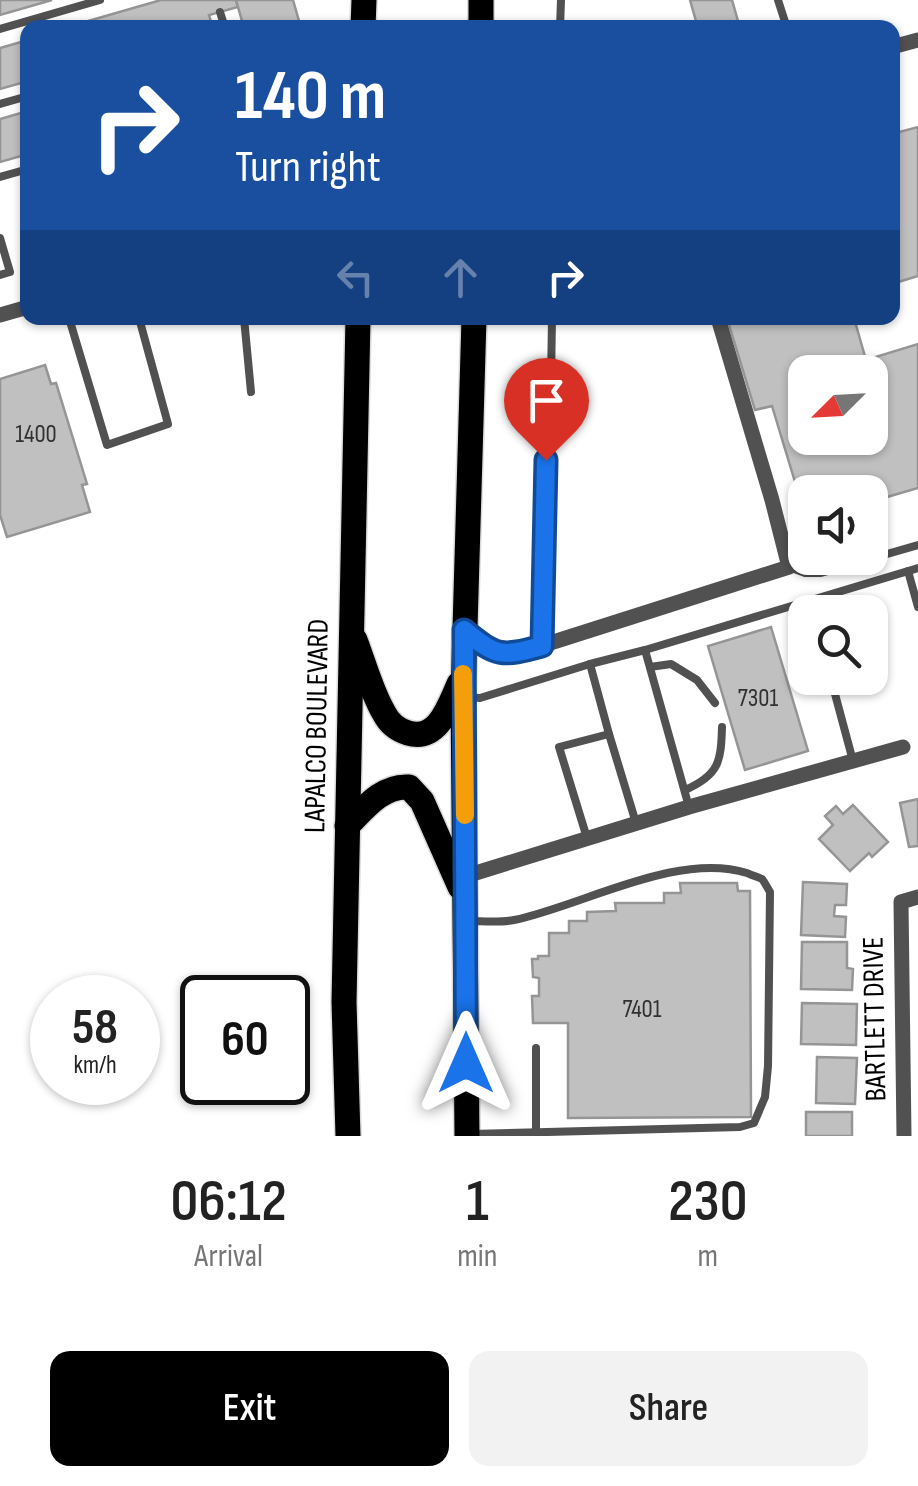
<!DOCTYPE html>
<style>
:root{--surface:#fff;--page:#f2f2f2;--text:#222;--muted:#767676;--accent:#000}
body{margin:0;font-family:"Sofia Sans Condensed",sans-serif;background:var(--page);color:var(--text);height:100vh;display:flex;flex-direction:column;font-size:38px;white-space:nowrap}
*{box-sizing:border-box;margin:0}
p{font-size:32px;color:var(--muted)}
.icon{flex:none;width:55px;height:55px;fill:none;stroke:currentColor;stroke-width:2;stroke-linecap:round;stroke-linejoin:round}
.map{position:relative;height:1136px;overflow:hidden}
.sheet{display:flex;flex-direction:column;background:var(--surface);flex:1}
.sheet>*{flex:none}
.banner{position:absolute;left:20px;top:20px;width:880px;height:305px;border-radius:20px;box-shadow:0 2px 8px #0004;background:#1a4fa0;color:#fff;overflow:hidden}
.needle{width:65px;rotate:246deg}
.controls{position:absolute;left:788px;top:355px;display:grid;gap:20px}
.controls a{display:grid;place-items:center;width:100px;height:100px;border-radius:20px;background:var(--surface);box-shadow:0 2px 8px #0004;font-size:50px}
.speed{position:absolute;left:30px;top:975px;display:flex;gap:20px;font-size:50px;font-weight:700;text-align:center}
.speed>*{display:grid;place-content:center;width:130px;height:130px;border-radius:50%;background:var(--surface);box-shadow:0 2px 8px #0004;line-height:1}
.speed small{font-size:25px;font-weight:400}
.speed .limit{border:5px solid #111;border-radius:15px;background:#fff;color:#111}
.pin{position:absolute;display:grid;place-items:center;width:85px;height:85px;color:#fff;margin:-102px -42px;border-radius:50% 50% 50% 0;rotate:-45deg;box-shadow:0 0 10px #0007}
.pin .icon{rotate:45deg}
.me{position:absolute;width:110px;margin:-55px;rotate:0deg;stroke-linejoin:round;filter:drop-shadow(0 0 8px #0008)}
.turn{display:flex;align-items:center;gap:35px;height:210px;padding:0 50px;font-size:45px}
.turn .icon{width:130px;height:130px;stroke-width:2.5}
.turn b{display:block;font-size:70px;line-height:85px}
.lanes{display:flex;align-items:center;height:95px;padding:0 50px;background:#0003;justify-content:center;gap:50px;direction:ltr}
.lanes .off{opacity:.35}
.eta{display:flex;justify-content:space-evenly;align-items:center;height:170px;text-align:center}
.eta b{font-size:60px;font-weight:600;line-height:70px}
.action{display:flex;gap:20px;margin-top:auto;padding:20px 50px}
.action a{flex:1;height:115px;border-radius:20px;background:var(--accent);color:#fff;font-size:40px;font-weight:600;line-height:115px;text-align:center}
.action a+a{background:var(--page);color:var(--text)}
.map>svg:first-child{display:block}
.building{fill:#c0c0c0;stroke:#959595;stroke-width:2.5;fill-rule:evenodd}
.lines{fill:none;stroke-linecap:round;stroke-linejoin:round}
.primary-casing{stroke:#dbdbdb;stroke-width:28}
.service{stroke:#515151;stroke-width:8}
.minor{stroke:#515151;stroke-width:15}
.primary{stroke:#000;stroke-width:25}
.route-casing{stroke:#114b97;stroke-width:25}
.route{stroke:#1a73e8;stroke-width:18}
.slow{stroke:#f59e0b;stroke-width:18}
.labels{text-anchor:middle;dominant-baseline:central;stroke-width:8;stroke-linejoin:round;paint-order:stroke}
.number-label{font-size:25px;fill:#303030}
.street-label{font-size:30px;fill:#000;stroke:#fff}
</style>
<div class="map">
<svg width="918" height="1136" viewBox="0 0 918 1136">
<rect width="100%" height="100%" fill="#fff"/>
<g class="building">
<polygon points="0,0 52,0 0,15"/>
<polygon points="161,0 236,0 238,7 209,15 213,28 64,28"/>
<polygon points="236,0 293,0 301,28 244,28"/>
<polygon points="690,0 732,0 740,28 698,28"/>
<polygon points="28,40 28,81 0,89 0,48"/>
<polygon points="28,111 28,154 0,162 0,119"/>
<polygon points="918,127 918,276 892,284 892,134"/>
<path d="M 727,318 L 854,318 L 866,360 L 918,344 L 918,488 L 870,502 L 870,492 L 805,492 L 805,515 L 772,406 L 755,410 ZM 805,372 L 870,372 L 870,438 L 805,438 Z"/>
<polygon points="45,365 51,384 56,383 87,484 82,485 90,512 7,537 0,515 0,379"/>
<polygon points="771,627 808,751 745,770 708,646"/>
<polygon points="918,799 918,846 909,847 900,803"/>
<polygon points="853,805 888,842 872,857 869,853 850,871 819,839 833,825 825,816 836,806 843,814"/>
<polygon points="803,882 847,884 846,905 835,905 834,916 846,917 845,937 801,935"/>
<polygon points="680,883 737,883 738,891 750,891 751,1117 568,1118 568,1023 533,1023 532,996 539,996 539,978 533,977 532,959 538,959 538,956 549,956 549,933 569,933 569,921 587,921 587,912 616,911 615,903 664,903 664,893 681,893"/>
<polygon points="802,942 847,942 847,968 853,969 852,990 801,989"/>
<polygon points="802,1003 857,1004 856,1045 801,1044"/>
<polygon points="817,1057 857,1058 855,1104 816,1103"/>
<rect x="806" y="1112" width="46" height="24"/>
</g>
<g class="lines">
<g class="primary-casing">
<g id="primary">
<polyline points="363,28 364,0"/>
<polyline points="481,28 481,0"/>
<path d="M 355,640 C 364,663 371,691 384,713 C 389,723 398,730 408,733 C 438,742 449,706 459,684"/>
<path d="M 347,826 C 364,809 382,785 409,787 L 422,801 L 460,887"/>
<polyline points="348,1136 344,1002 358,318"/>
<polyline points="467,1136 463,697 474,318"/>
</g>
</g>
<g class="service">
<polyline points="778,0 787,28"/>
<polyline points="220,12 225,28"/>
<polyline points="560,28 561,0"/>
<polyline points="0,29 100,0"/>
<polyline points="0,104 28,96"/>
<polyline points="0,177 28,169"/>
<polyline points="0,238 10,272 0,275"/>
<polyline points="69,318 107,445 168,424 139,318"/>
<polyline points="244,318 251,392"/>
<polyline points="789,567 805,573 821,573 918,545"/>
<polyline points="908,571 918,607"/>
<polyline points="543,646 543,493 551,381 552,318"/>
<polyline points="645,650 918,568"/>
<polyline points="590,664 645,650 689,807"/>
<polyline points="650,667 671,664 697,680 715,703"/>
<polyline points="835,694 853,761"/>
<polyline points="467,697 480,698 590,664 609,734"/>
<path d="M 685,790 C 719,775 721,762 722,727"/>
<polyline points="587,838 559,747 609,734 636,823"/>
<path d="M 467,921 C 482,921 499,923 514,920 C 582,906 677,851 747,873 C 748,874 761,878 762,879 C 764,881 768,889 770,892 L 768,1066 L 765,1097 L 754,1123 L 740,1127 L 471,1134"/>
<polyline points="536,1048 536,1132"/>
</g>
<g class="minor">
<polyline points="892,47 918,40"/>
<polyline points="0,315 28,307"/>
<path d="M 464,630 C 486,647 493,654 522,652 L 789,567 L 772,500 L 718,318"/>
<polyline points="466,876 689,807 903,747"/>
<polyline points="904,1136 901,902 918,897"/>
</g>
<use href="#primary" class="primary"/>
</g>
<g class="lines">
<g class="route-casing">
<path id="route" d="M 466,1063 L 464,630 C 497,657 501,657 542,646 L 546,460"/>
</g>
<use href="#route" class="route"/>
<polyline class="slow" points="463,674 465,815"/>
</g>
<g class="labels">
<g class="number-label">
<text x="36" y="434">1400</text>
<text x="758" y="698">7301</text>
<text x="642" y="1009">7401</text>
</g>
<g class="street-label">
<text transform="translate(317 726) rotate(-89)">LAPALCO BOULEVARD</text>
<text transform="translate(875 1019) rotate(-91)">BARTLETT DRIVE</text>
</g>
</g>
</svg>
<div class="controls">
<a><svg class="needle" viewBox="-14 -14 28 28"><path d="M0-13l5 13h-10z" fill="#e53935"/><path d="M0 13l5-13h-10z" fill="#767676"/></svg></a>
<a><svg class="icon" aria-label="sound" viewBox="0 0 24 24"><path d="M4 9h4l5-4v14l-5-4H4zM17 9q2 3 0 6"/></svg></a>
<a><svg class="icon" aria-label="search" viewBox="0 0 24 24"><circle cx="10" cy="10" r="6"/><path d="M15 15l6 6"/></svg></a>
</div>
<div class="speed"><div>58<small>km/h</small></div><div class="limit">60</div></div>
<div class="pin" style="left:546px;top:460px;background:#d93025"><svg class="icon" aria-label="arrive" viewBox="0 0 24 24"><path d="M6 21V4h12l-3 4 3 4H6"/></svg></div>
<svg class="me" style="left:466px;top:1063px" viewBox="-20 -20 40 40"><path d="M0-17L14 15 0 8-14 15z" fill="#1a73e8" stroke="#fff" stroke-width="4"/></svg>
<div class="banner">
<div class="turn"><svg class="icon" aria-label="right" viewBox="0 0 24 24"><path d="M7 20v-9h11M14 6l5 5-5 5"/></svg><div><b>140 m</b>Turn right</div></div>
<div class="lanes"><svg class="icon off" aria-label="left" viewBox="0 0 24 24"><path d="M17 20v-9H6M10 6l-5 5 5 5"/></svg><svg class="icon off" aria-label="ahead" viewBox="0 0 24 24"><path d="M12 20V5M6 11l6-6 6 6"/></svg><svg class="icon" aria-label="right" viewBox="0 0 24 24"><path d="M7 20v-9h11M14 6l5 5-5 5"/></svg></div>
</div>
</div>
<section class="sheet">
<div class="eta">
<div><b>06:12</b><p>Arrival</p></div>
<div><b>1</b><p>min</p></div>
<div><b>230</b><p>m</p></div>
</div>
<div class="action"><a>Exit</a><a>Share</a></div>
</section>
